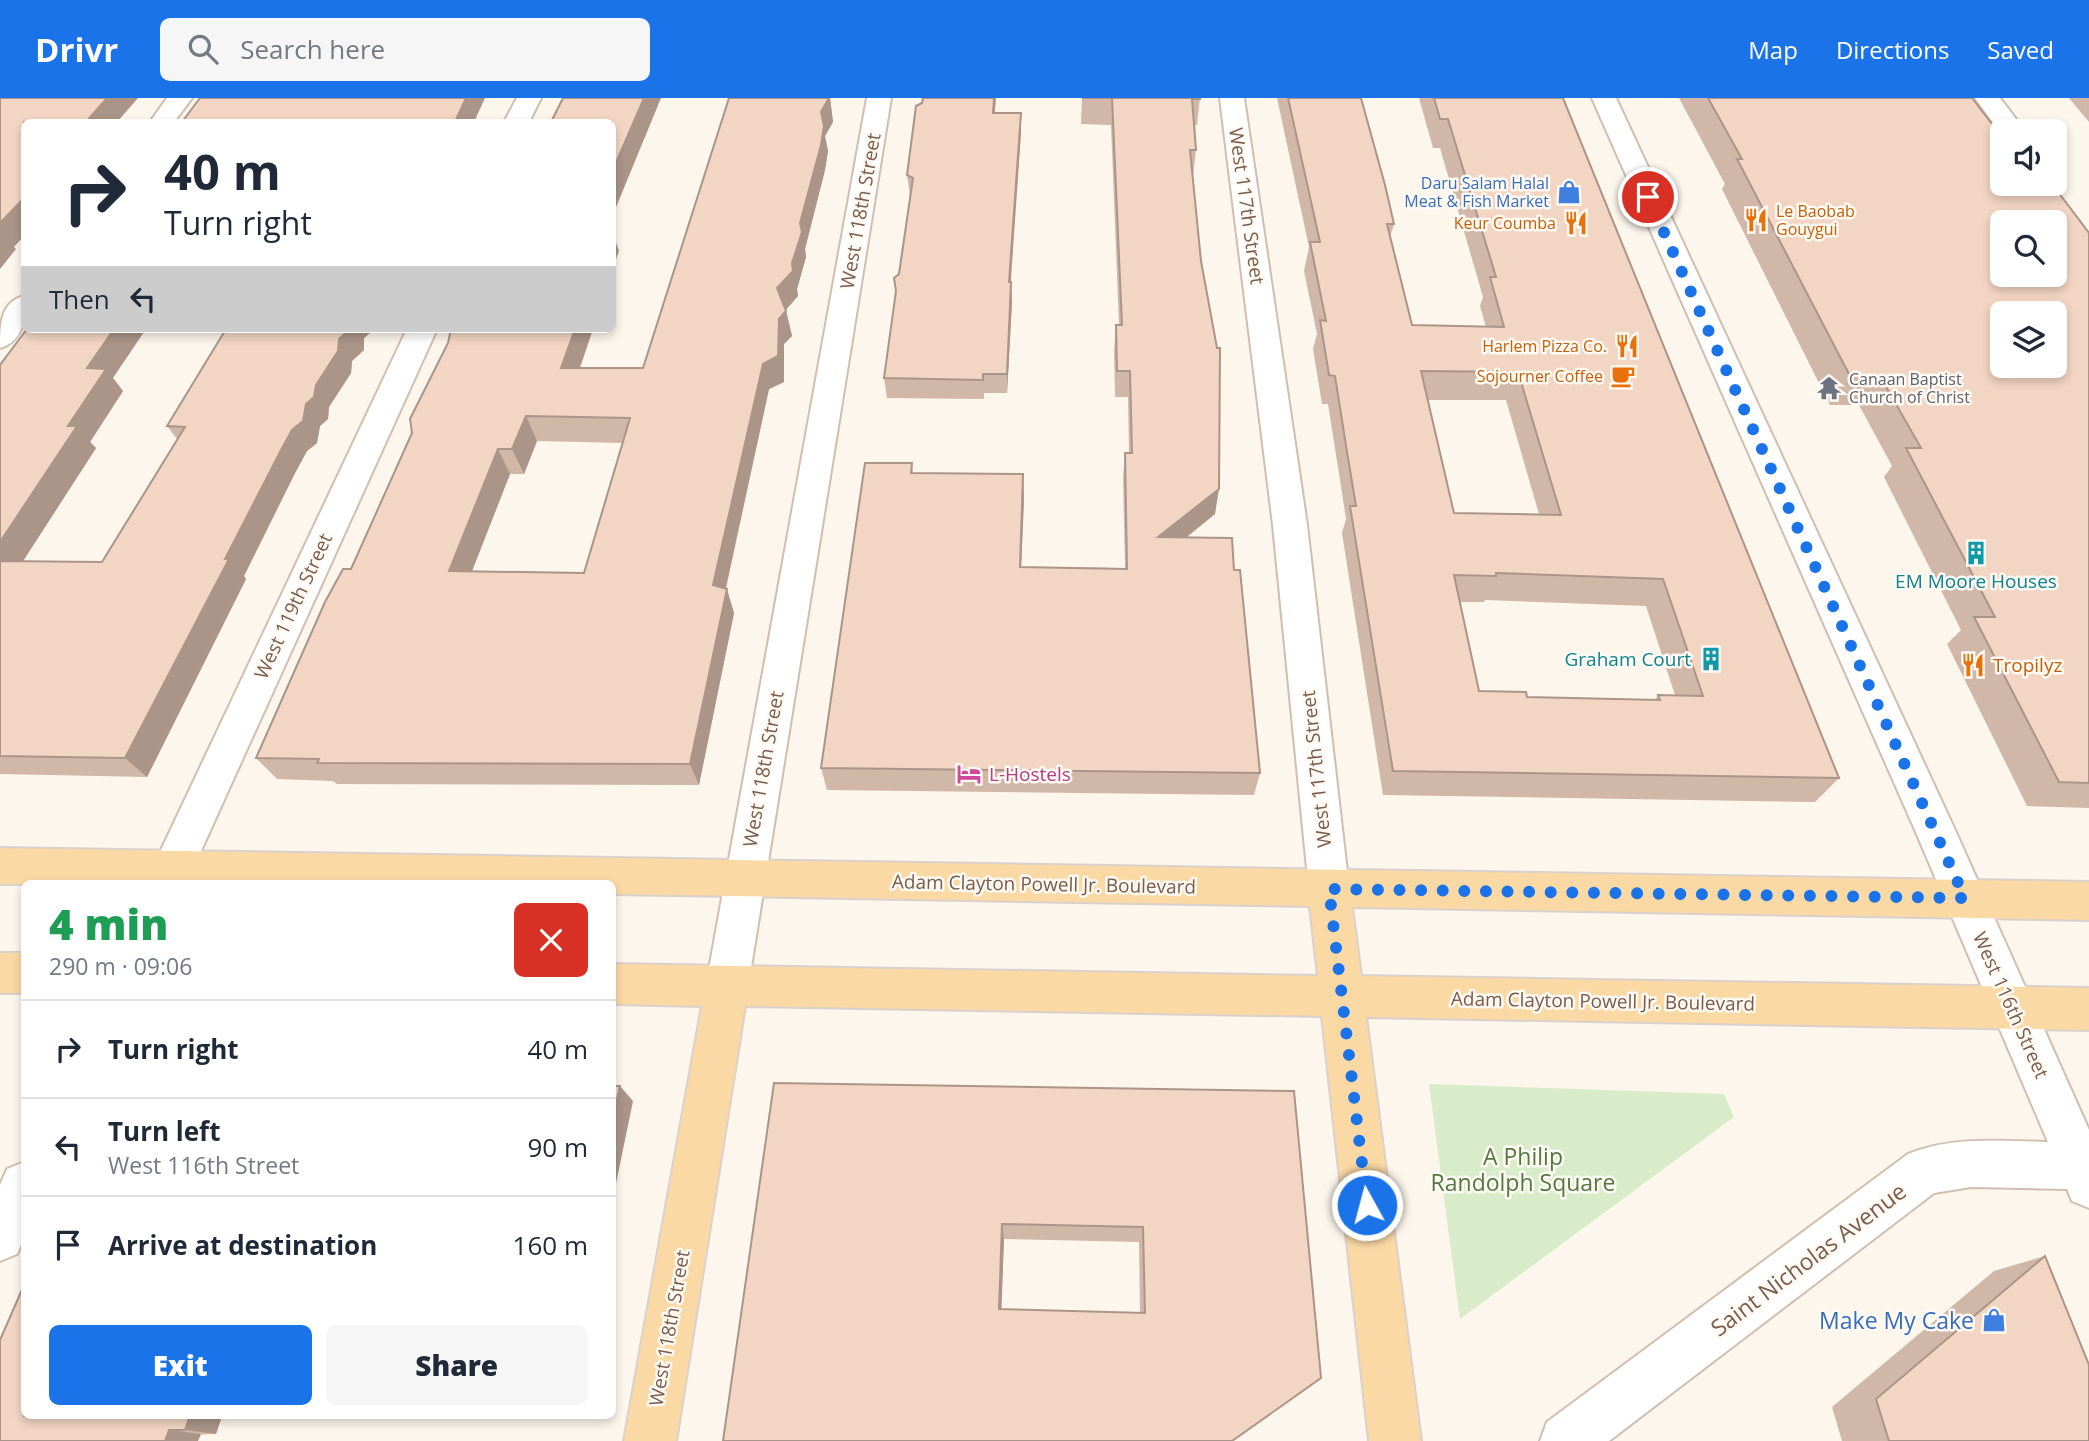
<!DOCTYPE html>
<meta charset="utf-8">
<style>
:root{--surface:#fff;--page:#f6f6f7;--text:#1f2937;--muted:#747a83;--line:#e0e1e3;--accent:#1a73e8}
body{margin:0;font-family:"Open Sans",sans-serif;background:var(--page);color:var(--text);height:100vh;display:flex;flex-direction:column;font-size:26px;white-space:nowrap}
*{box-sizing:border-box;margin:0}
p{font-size:23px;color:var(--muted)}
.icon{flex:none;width:38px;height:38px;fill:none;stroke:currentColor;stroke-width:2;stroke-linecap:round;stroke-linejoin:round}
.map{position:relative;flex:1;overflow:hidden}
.side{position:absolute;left:21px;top:782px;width:595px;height:539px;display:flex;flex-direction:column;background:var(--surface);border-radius:10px;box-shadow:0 4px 10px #0003}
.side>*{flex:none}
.hud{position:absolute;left:21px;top:21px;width:595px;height:214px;border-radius:10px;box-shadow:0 4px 10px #0003;background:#fff;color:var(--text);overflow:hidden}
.buttons{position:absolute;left:1990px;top:21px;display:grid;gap:14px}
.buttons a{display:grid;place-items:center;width:77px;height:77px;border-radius:10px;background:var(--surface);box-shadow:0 4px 10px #0003;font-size:35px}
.pin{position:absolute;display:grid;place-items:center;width:60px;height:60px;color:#fff;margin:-30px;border:4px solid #fff;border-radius:50%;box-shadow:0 2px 7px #0007}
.me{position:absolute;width:77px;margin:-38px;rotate:353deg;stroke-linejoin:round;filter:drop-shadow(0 0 5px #0008)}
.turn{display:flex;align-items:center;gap:24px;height:147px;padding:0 28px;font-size:32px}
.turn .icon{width:91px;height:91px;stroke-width:2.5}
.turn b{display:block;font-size:49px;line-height:60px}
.then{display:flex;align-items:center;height:66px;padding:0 28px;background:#0003;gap:14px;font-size:26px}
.round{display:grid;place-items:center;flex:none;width:74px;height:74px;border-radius:10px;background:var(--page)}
.overview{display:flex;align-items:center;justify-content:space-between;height:119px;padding:0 28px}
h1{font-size:42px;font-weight:800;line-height:52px;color:#1e9e55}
.button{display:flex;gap:14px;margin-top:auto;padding:14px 28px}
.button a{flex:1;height:80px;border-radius:10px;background:var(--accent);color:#fff;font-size:28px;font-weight:800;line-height:80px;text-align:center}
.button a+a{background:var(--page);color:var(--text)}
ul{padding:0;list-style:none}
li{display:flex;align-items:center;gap:21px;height:98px;padding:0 28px;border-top:2px solid var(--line)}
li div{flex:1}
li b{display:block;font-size:26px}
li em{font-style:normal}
header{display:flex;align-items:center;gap:42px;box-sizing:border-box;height:98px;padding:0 35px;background:var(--accent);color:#fff}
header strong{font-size:33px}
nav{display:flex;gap:38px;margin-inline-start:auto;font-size:24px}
.search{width:490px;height:63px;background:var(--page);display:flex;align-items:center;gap:18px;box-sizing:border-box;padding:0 24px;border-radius:10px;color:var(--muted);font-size:26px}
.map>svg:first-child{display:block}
.green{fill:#d8ecc9}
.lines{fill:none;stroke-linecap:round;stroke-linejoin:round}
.minor-casing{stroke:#d1beb0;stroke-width:4}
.major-casing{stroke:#dad1cd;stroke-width:4}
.minor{fill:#fff;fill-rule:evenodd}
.major{fill:#fbd9a5;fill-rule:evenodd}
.wall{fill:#d1b7a8;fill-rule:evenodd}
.shaded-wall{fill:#aa9588}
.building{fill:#f3d5c3;stroke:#aa9588;stroke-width:2;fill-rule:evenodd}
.route{stroke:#1a73e8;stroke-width:12;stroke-dasharray:0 21.6}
.labels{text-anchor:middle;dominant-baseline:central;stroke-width:5;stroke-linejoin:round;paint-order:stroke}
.far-shop-label{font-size:16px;fill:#366cbe;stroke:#fffaf3;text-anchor:end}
.far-food-label{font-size:16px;fill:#c56008;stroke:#fffaf3;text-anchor:end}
.far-worship-label{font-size:16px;fill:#5b616d;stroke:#fffaf3;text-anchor:start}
.street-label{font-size:19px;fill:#7a5c4d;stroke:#fffaf3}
.culture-label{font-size:19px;fill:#0d838f;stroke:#fffaf3}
.food-label{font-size:19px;fill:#c56008;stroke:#fffaf3;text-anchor:start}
.hotel-label{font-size:19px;fill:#b23c85;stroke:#fffaf3;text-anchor:start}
.near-park-label{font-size:23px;fill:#537a41;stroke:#fffaf3}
.near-street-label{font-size:23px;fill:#7a5c4d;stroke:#fffaf3}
.near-shop-label{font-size:23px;fill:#366cbe;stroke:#fffaf3;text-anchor:end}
</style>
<header>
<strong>Drivr</strong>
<div class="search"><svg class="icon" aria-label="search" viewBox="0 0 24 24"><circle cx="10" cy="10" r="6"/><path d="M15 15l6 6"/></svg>Search here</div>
<nav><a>Map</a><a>Directions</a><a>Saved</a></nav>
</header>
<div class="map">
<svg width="2089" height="1343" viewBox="0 0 2089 1343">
<rect width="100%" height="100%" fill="#fdf6ec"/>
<polygon class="green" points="1429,986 1724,996 1734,1019 1460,1221"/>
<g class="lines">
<g class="minor-casing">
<g id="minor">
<polygon points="167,0 192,0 174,24 150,24"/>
<polygon points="517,0 541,0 529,24 504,24"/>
<polygon points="867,0 891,0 748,888 742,902 727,908 712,902 706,888"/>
<polygon points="1220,0 1244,0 1307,427 1349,791 1343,804 1329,809 1315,804 1309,791 1273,427"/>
<path d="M 1592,0 L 1616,0 L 1955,732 L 2089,1032 L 2089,1110 L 2072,1103 L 2067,1091 L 1971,1089 L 1934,1095 L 1609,1343 L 1540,1343 L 1547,1324 L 1908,1056 C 1952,1038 2001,1043 2048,1044 L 1915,732 Z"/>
<polygon points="1975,0 2000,0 2025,33 2002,33 2002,37"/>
<path d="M 24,198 C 26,219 24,243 0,250 C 0,228 0,204 24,198 Z"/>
<polygon points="407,231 437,231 186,786 145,786"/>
<polygon points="24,1064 24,1140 17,1156 0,1163 0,1087 7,1071"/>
</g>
</g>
<g class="major-casing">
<g id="major">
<polygon points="0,750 2089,784 2089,822 1352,809 1361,878 2089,890 2089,932 1366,919 1421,1343 1369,1343 1322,918 745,908 676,1343 624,1343 702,908 612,906 612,866 1318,878 1310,808 612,796 612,786 0,786"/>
<rect x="0" y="855" width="24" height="40"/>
</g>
</g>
<use href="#minor" class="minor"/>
<use href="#major" class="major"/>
</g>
<g class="wall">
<path d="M 729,0 L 830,0 L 833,24 L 825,38 L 828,53 L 825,72 L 805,151 L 806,159 L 797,191 L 798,198 L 786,212 L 792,238 L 784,246 L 784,284 L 769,291 L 726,491 L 734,515 L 699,687 L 337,686 L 333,683 L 277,681 L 256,660 L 351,471 L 412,335 L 448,245 L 451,231 L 593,231 L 580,270 L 643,270 ZM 537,343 L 623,345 L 584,475 L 472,473 L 510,376 L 524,376 Z"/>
<polygon points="1082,0 1200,0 1197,27 1195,27 1196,52 1193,78 1215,416 1186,440 1234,472 1260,675 1254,697 827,692 821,670 912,365 913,375 1023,376 1024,402 1021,469 1125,470 1123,380 1125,355 1129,355 1128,299 1115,299 1114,253 1116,227 1119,227 1111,27 1081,26"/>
<path d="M 1277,0 L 1361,0 L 1394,126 L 1390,139 L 1412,227 L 1486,229 L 1480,208 L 1483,199 L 1440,50 L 1433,50 L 1419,0 L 1563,0 L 1839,680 L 1815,704 L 1383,697 L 1342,435 L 1346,421 L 1340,382 L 1328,306 L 1322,306 L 1313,251 L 1317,236 L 1304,173 L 1309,149 ZM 1428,302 L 1506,302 L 1539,416 L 1454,415 ZM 1485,502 L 1646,508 L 1675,597 L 1658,597 L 1655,602 L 1527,599 L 1479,593 L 1460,504 L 1484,504 Z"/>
<polygon points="1679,0 1972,0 2001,39 2089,135 2089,710 2027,708 1947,546 1961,532 1884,379 1892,368 1859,307 1830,307 1722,91 1725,86"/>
<polygon points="2069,0 2089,0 2089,24"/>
<polygon points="995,15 1021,34 1011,184 1012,204 1007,295 984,295 984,301 887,300 884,280 896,196 894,180 899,176 910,97 907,77"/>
<polygon points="226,231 372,231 371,234 364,240 364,252 352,263 351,275 329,309 328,321 320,328 317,345 307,353 295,375 244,478 246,481 147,679 0,676 0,267 113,280 123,293 90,344 96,350 23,463 102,464 177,341 167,328"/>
<path d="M 774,985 L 1294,993 L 1232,1343 L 723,1343 ZM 1004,1141 L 1139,1144 L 1140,1215 L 1001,1212 Z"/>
<polygon points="2045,1158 2089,1343 1842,1343 1832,1309 1994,1173"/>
<polygon points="222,1318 216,1336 0,1343"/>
</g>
<g class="shaded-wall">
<polygon points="107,0 138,0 117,24 86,24"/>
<polygon points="466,0 485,0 474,24 455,24"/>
<polygon points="644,0 661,0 612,119 612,74"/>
<polygon points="829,0 830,0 833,24 825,38 828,53 825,72 805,151 806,159 797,191 798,198 782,216 777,190 792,165 821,14"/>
<polygon points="994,0 996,0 993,34 993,15"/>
<polygon points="1021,15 1021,34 1009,203 1009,184"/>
<polygon points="24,100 24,138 14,149 16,151 0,171 0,125"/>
<polygon points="612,133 619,153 612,172"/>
<polygon points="1011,184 1012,204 1007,295 1007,276"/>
<polygon points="786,213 792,238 784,246 784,284 769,291 721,511 713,487 763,266 779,221"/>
<polygon points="114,231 146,231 113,280 123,293 90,344 96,350 16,474 0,467 0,444 68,328 87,270"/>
<polygon points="350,231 372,231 371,234 364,240 364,252 352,263 351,275 329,309 328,321 320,328 317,345 307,353 295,375 244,478 246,481 147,679 125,660 225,461 339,241"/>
<polygon points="575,231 593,231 571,295 561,270"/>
<polygon points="526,318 537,343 524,376 512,351"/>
<polygon points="498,351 510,376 463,496 449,473"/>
<polygon points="1023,376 1024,402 1020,494 1020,469"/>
<polygon points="1219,391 1215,416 1155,464 1158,439"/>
<polygon points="727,491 734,515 699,687 690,666"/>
<polygon points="620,988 633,1003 612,1105 612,1023"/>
<polygon points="1002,1126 1004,1141 1001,1222 999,1211"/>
<polygon points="190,1318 222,1318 216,1336 185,1332"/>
<polygon points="169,1332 201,1336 198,1343 165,1343"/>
</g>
<g class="building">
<polygon points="0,0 107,0 86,24 24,24 24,100 0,125"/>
<polygon points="200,0 466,0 455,24 182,24"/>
<polygon points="563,0 644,0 612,74 612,24 551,24"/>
<path d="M 729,0 L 829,0 L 821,14 L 824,28 L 821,47 L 800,125 L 802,134 L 792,165 L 793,173 L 777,190 L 786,213 L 779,221 L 778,258 L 763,266 L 713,487 L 727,491 L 690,666 L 317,665 L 319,661 L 256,660 L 325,504 L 343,471 L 351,471 L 412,335 L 410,321 L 448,245 L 451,231 L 575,231 L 561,270 L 643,270 ZM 526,318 L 630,320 L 584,475 L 449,473 L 498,351 L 512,351 Z"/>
<polygon points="923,0 994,0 993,15 1021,15 1009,184 1011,184 1007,276 983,276 983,282 884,280 896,193 894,180 899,176 913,80 907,77 916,8 922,5"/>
<polygon points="1082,0 1200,0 1200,1 1192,1 1196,52 1190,52 1201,163 1217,250 1220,250 1219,391 1158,439 1232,440 1234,472 1240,472 1260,675 821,670 865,365 912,365 911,375 1023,376 1020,469 1127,471 1125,355 1132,355 1130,273 1117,273 1116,227 1122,227 1112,0"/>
<path d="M 1288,0 L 1361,0 L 1385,87 L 1394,126 L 1387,126 L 1412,227 L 1504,229 L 1490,179 L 1496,179 L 1448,21 L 1440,21 L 1434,0 L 1563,0 L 1839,680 L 1393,673 L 1350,408 L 1356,408 L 1347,354 L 1335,278 L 1329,277 L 1320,222 L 1326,223 L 1310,144 L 1320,144 ZM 1421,273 L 1518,274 L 1561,417 L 1454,415 ZM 1496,475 L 1663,481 L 1703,598 L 1658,597 L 1660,602 L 1527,599 L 1526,594 L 1479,593 L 1454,477 L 1496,478 Z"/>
<path d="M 1708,0 L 1972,0 L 2002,39 L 2002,86 L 2052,86 L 2089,135 L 2089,685 L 2059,684 L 1974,519 L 1995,519 L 1906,350 L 1921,350 L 1880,278 L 1850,278 L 1737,61 L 1742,61 ZM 2002,124 L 2054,124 L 2054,177 L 2002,177 ZM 2002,215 L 2054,215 L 2054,268 L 2002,268 Z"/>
<polygon points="27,231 114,231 87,270 106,271 68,328 77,328 0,444 0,267"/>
<polygon points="226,231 350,231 339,241 338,253 316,287 314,299 306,306 303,323 292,332 280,354 225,461 229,461 125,660 0,658 0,463 102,464 185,329 167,328"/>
<path d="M 774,985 L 1294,993 L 1321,1280 L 1232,1343 L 723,1343 ZM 1002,1126 L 1143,1129 L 1145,1215 L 999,1211 Z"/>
<polygon points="612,988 620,988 612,1023"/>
<polygon points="2045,1158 2089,1267 2089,1343 1889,1343 1876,1301"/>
<polygon points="24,1187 24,1318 190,1318 185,1332 169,1332 165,1343 0,1343 0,1242"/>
</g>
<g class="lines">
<polyline class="route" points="1367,1107 1329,791 1965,800 1648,99"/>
</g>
<defs>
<g id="shop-bare" transform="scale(1.89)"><path d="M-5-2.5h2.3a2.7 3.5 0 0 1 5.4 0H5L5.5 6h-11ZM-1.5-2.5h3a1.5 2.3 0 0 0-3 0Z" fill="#3f7fe0" stroke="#fffaf3" stroke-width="2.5" paint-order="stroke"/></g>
<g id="restaurant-bare" transform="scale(1.89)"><path d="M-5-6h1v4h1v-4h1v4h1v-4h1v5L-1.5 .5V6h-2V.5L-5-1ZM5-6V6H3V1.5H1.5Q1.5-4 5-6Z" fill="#e8710a" stroke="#fffaf3" stroke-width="2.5" paint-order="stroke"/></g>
<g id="cafe-bare" transform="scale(1.89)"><path d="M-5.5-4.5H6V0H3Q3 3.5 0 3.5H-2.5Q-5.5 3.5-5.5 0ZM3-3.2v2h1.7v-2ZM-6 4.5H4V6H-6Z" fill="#e8710a" stroke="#fffaf3" stroke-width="2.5" paint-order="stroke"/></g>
<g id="temple-bare" transform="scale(1.89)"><path d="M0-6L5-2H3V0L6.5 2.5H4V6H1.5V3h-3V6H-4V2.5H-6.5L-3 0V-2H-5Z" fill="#6b7280" stroke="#fffaf3" stroke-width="2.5" paint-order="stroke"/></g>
<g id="building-bare" transform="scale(1.89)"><path d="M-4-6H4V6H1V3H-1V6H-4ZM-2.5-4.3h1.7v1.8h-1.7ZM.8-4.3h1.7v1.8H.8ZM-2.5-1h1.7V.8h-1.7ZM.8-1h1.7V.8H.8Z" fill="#0f9aa8" stroke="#fffaf3" stroke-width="2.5" paint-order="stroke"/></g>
<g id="hotel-bare" transform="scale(1.89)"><path d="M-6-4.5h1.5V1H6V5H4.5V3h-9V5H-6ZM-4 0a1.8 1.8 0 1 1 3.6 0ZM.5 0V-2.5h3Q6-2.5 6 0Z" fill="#d1479c" stroke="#fffaf3" stroke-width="2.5" paint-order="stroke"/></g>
</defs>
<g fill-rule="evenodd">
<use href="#shop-bare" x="1569" y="94"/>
<use href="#restaurant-bare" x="1756" y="122"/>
<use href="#restaurant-bare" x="1576" y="125"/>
<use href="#restaurant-bare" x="1627" y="248"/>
<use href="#cafe-bare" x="1623" y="278"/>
<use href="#temple-bare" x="1829" y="290"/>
<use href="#building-bare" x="1976" y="455"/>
<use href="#building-bare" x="1711" y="561"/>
<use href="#restaurant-bare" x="1973" y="567"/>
<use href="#hotel-bare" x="969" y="676"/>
<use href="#shop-bare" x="1994" y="1222"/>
</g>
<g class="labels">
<g class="far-shop-label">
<text x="1549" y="85">Daru Salam Halal<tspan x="1549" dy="18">Meat &amp; Fish Market</tspan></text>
</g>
<g class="far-food-label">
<text x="1776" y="113" text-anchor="start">Le Baobab<tspan x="1776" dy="18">Gouygui</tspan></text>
<text x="1556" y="125">Keur Coumba</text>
<text x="1607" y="248">Harlem Pizza Co.</text>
<text x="1603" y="278">Sojourner Coffee</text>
</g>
<g class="far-worship-label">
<text x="1849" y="281">Canaan Baptist<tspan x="1849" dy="18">Church of Christ</tspan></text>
</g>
<g class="street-label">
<text transform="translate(1247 108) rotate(82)">West 117th Street</text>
<text transform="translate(860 113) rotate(-80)">West 118th Street</text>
<text transform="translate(293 508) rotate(-65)">West 119th Street</text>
<text transform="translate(763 671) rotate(-80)">West 118th Street</text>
<text transform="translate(1316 671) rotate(-96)">West 117th Street</text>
<text transform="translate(1044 786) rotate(1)">Adam Clayton Powell Jr. Boulevard</text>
<text transform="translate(1603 903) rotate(1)">Adam Clayton Powell Jr. Boulevard</text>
<text transform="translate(2011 907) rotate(66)">West 116th Street</text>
<text transform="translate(669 1230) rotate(-80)">West 118th Street</text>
</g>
<g class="culture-label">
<text x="1976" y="483">EM Moore Houses</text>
<text x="1691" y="561" text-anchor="end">Graham Court</text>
</g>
<g class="food-label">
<text x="1993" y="567">Tropilyz</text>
</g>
<g class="hotel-label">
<text x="989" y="676">L-Hostels</text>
</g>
<g class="near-park-label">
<text x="1523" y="1058">A Philip<tspan x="1523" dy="26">Randolph Square</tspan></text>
</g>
<g class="near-street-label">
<text transform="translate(1808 1161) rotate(-37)">Saint Nicholas Avenue</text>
</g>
<g class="near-shop-label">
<text x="1974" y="1222">Make My Cake</text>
</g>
</g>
</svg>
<div class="buttons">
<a><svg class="icon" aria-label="sound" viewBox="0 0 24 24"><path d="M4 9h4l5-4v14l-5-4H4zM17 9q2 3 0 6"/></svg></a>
<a><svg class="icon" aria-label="search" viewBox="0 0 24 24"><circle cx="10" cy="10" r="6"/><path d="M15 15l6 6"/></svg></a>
<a><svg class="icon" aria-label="layers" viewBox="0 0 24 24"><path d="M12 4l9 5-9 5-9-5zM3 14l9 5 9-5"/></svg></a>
</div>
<div class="pin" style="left:1648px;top:99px;background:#d93025"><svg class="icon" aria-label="arrive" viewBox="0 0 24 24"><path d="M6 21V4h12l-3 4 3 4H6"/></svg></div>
<svg class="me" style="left:1367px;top:1107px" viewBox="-20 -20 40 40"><circle r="17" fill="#1a73e8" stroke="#fff" stroke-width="3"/><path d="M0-11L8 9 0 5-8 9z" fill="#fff"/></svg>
<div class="hud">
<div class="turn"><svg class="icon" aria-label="right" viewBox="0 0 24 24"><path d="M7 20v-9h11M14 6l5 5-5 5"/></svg><div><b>40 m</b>Turn right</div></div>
<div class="then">Then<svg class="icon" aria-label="left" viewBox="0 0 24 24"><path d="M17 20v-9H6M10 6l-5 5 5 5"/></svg></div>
</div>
<section class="side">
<div class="overview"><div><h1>4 min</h1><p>290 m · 09:06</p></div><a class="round" style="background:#d93025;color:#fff"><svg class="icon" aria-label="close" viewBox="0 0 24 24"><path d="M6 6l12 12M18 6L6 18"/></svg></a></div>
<ul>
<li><svg class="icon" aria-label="right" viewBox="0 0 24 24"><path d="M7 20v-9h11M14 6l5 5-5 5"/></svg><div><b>Turn right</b></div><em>40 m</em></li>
<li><svg class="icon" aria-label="left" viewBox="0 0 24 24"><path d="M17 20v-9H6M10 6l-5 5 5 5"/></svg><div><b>Turn left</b><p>West 116th Street</p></div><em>90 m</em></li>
<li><svg class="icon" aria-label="arrive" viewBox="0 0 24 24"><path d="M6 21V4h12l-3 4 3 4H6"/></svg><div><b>Arrive at destination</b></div><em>160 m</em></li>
</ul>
<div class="button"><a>Exit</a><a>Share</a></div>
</section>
</div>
